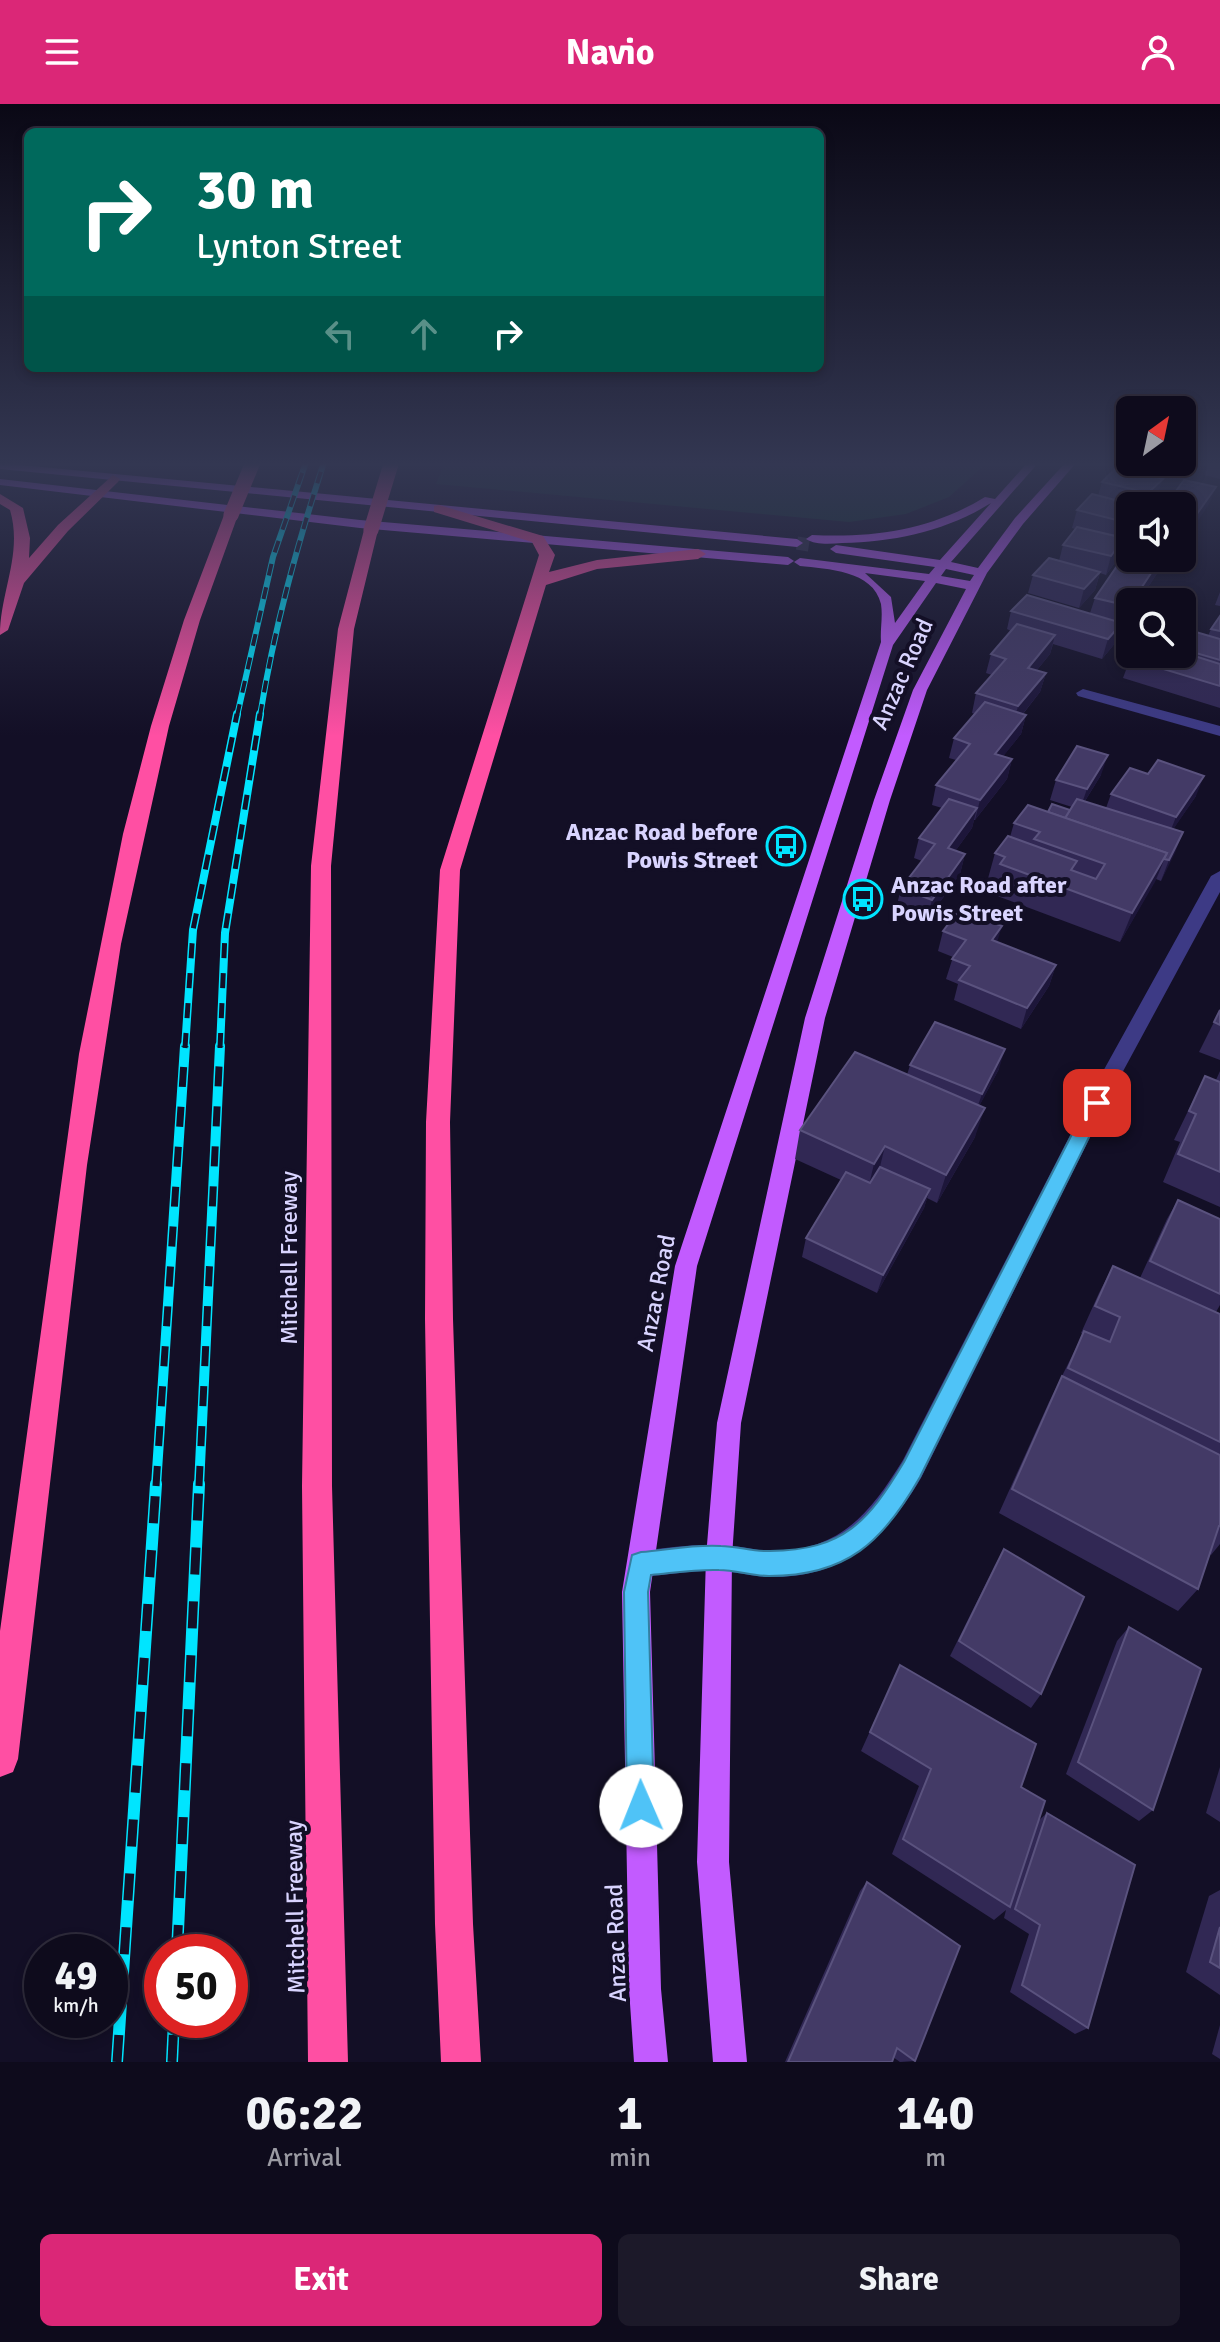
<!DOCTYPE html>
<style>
:root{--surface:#0e0b1c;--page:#1c1929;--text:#f1f3f6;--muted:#9b9ba3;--line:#2e2b3b;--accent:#db2777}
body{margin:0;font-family:Signika,sans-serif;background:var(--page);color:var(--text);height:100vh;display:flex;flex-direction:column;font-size:30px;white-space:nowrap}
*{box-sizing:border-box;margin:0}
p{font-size:26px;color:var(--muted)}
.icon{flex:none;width:44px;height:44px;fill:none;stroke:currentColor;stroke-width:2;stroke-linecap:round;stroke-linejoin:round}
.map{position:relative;height:1958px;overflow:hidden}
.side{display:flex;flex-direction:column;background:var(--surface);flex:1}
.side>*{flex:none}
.banner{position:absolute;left:24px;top:24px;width:800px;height:244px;border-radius:12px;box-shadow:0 4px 12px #0003,0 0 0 2px var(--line);background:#00695c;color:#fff;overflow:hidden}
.needle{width:52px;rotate:33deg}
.buttons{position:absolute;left:1116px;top:292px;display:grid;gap:16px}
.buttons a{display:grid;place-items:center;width:80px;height:80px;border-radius:12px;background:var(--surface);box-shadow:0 4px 12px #0003,0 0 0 2px var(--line);font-size:40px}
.speed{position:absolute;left:24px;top:1830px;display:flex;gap:16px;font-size:40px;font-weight:700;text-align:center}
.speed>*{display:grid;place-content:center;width:104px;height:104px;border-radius:50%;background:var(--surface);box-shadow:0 4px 12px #0003,0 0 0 2px var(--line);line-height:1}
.speed small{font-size:20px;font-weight:400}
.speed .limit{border:12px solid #d22;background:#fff;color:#111}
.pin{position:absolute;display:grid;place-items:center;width:68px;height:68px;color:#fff;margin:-34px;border-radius:16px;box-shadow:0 4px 12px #0006}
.me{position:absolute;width:88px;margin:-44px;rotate:359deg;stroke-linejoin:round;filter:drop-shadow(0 0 6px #0008)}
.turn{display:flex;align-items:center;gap:28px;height:168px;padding:0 40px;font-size:36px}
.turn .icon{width:104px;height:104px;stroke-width:2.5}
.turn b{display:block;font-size:56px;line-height:68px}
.lanes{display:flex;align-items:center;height:76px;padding:0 40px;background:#0003;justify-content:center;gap:40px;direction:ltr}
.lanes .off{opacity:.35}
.eta{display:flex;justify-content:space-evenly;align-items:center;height:136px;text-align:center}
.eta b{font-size:48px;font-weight:800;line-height:56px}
.button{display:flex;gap:16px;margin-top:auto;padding:16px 40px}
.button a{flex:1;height:92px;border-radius:12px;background:var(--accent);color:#fff;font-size:32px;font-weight:800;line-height:92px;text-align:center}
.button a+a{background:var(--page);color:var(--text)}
header{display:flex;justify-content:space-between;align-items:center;height:104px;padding:0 40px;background:var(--accent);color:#fff;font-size:36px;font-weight:800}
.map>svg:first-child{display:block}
.green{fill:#12302f}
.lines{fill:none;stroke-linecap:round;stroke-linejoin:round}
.major-tunnel{stroke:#312d47;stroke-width:13;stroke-dasharray:13 6;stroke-linecap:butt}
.minor{fill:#3d3a85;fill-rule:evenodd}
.major{fill:#c25bff;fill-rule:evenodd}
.highway{fill:#ff4fa3;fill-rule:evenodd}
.rail-far3-casing{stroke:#00e5ff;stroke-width:6}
.rail-far2-casing{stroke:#00e5ff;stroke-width:8}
.rail-far1-casing{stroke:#00e5ff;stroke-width:10}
.rail-casing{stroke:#00e5ff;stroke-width:12}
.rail-far3{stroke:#130f26;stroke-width:4;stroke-dasharray:12;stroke-linecap:butt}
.rail-far2{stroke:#130f26;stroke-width:5;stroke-dasharray:15;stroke-linecap:butt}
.rail-far1{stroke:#130f26;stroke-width:7;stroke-dasharray:20;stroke-linecap:butt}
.rail{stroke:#130f26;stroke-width:9;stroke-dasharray:27;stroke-linecap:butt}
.highway-bridge{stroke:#ff4fa3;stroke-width:15}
.wall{fill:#312854}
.shaded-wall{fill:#1d163a}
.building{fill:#433a66;stroke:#5a527e;stroke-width:2}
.route{fill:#4fc3f7;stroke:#337fa1;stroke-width:2}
.labels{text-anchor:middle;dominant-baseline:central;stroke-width:8;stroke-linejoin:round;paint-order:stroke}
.street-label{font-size:24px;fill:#d9d4ff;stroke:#130f26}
.poi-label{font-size:24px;font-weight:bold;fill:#d9d4ff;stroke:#130f26;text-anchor:end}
</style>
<header><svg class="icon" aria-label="menu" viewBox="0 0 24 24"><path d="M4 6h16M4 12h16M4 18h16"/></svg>Navio<svg class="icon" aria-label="person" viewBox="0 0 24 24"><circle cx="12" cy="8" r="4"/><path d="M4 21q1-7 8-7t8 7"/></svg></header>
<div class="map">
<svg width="1220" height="1958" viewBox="0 0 1220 1958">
<rect width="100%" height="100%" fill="#130f26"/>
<polygon class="green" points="445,358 988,358 949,393 906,410 849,418 436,380"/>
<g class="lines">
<polyline class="major-tunnel" points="797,439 809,441"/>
<g class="minor">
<polygon points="1083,585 1220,622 1220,632 1078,592 1076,589"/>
<path d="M 1220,767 L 1220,788 L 1121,971 L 921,1374 C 885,1434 846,1474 770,1473 C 754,1473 738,1468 721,1467 C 694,1466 668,1471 641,1473 L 632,1469 L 628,1460 L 632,1451 L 641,1447 C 667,1444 694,1440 720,1441 C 737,1441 753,1446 769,1447 C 839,1448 869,1411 903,1356 L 1101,971 L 1211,772 Z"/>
</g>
<g class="major">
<path d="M 1028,358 L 1039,358 L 951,458 L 978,464 L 1015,414 L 1066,358 L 1077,358 L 1023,420 L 987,469 L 927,586 L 890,696 L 825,914 L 741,1319 L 732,1453 L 729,1758 L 747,1958 L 713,1958 L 697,1758 L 706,1453 L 717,1319 L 805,914 L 874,696 L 913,586 L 966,485 L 936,479 L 893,541 L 697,1162 L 650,1488 L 661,1885 L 668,1958 L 634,1958 L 629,1885 L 622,1488 L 675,1162 L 881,538 C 880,526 883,513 881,500 C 873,466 827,465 800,462 L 794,458 L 800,454 L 929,470 L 935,463 L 836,449 L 830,445 L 836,441 L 940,456 L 991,399 C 946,427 895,438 842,439 C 830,440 815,441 806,435 L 812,431 C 874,434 931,426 985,393 L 995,395 ZM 946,465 L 974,471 L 970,477 L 941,472 ZM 865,469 L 925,477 L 895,519 L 891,493 Z"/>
<polygon points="0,359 797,435 803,439 797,443 0,365"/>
<polygon points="0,375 360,416 788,453 794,457 788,461 360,424 0,381"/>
</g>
<g class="highway">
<path d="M 113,371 L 120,375 L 118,378 L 68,427 L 24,479 L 8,526 L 0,531 C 0,488 23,450 10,406 L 0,400 L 0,390 L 23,404 L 30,434 L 29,454 L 58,421 Z"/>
<polygon points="439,401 543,432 555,451 549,468 597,456 698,445 706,450 698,455 597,465 546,481 460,766 450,1018 453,1215 473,1820 481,1958 441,1958 435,1820 425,1215 426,1018 440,766 539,451 532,438 434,408 434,402"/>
<polygon points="231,407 238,411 200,516 169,622 121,840 87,1061 18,1655 13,1668 0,1673 0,1527 79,950 123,730 151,622 184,516 224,411"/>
<polygon points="371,422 378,426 354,525 331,762 332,1382 348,1958 308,1958 302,1382 311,762 338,525 364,426"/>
</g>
<g class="rail-far3-casing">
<g id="rail-far3">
<polyline points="237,612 273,453 306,358"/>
<path d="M 260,612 C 274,524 297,442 324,358"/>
</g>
</g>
<g class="rail-far2-casing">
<g id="rail-far2">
<polyline points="185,944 193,826 237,610"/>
<polyline points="220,944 225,829 260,610"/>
</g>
</g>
<g class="rail-far1-casing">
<g id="rail-far1">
<polyline points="156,1382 185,942"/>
<polyline points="199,1382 220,942"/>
</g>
</g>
<g class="rail-casing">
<g id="rail">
<polyline points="177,1848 199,1380"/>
<polyline points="117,1958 156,1380"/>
<polyline points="172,1958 174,1916"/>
</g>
</g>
<use href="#rail-far3" class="rail-far3"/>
<use href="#rail-far2" class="rail-far2"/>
<use href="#rail-far1" class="rail-far1"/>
<use href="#rail" class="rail"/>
<g class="highway-bridge">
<polyline points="231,411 253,358"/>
<polyline points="371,426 391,360"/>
</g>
</g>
<g class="wall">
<polygon points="1158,358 1183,358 1179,363"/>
<polygon points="1208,358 1220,358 1220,375 1204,371"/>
<polygon points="1102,378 1157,392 1148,402 1130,402 1130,424 1121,434 1124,434 1119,453 1106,471 1100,469 1095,486 1079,504 1028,489 1033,471 1059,457 1063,441 1075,425 1072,424 1077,406 1098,392"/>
<polygon points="1164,459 1138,498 1130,498 1130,511 1123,521 1122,521 1116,538 1102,555 1053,540 1050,550 1037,566 1046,569 1040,588 1023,610 1026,611 1021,630 1003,652 1012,655 1007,675 975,716 974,716 972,724 956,746 965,750 960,770 927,816 896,805 901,784 922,757 914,754 919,734 942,704 932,701 936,681 956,656 949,654 954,634 975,610 972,609 976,589 992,571 986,569 991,550 1011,527 1007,525 1011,507 1090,509 1095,494"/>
<polygon points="1220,488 1220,502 1215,501"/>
<polygon points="1220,512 1220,604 1123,574 1130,555 1182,550 1182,524 1208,532 1211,525"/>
<polygon points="1101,671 1085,697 1106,704 1111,690 1196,692 1173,725 1183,728 1161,777 1156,775 1120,838 992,790 994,781 987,778 995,749 1010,733 1014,719 1048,708 1070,706 1072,703 1050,696 1056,676"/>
<polygon points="943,827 997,838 1056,861 1049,882 1021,925 954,896 958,880 946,875 953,853 938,847"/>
<polygon points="1220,906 1220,956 1199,948"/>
<polygon points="910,961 999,965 979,1002 975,1033 937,1099 927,1094 924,1104 877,1189 802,1153 806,1134 841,1076 795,1055 800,1026 907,971"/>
<polygon points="1220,967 1220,1103 1163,1078 1180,1038 1174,1036 1205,972 1216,976"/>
<polygon points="1178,1096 1220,1115 1220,1201 1216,1208 1220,1210 1220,1440 1211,1451 1210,1450 1198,1485 1178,1507 999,1409 1049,1298 1083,1230 1081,1229 1099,1189 1113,1162 1140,1174 1167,1115"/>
<polygon points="1004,1445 1041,1590 1031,1604 950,1552 995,1461"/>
<polygon points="1129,1523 1153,1706 1139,1717 1066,1670 1117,1537"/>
<polygon points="900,1561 1021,1683 1038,1717 1047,1709 1088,1924 1075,1930 1010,1888 1029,1830 1004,1814 1006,1806 994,1816 892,1750 919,1682 861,1647"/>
<polygon points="1220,1663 1220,1718 1206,1709"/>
<polygon points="867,1778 915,1957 900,1958 893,1953 892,1958 785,1958 860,1787"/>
<polygon points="1220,1786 1220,1891 1186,1868 1209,1792"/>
<polygon points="1220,1921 1220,1955 1212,1950"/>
</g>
<g class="shaded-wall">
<polygon points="1163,375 1157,392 1148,402 1144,402 1148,389"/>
<polygon points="1216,383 1209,400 1182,441 1182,431"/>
<polygon points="1130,412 1130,424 1119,436 1124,418"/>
<polygon points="1124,434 1119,453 1106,471 1111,452"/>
<polygon points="1161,454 1165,454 1164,459 1138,498 1132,498"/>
<polygon points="1100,468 1095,486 1079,504 1084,485"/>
<polygon points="1130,501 1130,511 1123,521 1129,502"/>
<polygon points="1122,519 1116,538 1102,555 1108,535"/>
<polygon points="1055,531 1050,550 1023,583 1028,564"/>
<polygon points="1046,569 1040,588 1013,622 1018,602"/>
<polygon points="1026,611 1021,630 990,669 995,650"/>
<polygon points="1108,651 1101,671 1080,705 1087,685"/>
<polygon points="1012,655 1007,675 975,716 980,696"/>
<polygon points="1204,672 1196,692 1168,733 1176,713"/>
<polygon points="977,704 972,724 943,764 948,744"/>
<polygon points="1183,728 1175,749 1161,777 1169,756"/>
<polygon points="1167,749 1155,778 1120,838 1132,809"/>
<polygon points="965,750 960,770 927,816 932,796"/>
<polygon points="1002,822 996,842 992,836"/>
<polygon points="1056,861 1049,882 1021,925 1027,904"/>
<polygon points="1005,945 999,965 975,1010 982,990"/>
<polygon points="985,1004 975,1033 937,1099 946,1071"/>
<polygon points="885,1042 878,1071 867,1089 874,1060"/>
<polygon points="930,1085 924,1104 877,1189 883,1171"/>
</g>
<g class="building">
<polygon points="1117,363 1163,375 1148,389 1102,378"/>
<polygon points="1184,376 1216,383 1182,431 1182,402 1165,402"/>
<polygon points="1092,390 1139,402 1130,402 1130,412 1124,418 1077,406"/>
<polygon points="1077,423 1124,434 1111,452 1063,441"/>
<polygon points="1130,443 1130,454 1161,454 1132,498 1130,498 1129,502 1095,494"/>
<polygon points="1049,454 1100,468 1084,485 1033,471"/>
<polygon points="1027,491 1122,519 1108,535 1011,507"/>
<polygon points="1220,512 1220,527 1211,525"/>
<polygon points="1017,520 1055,531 1028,564 1046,569 1018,602 976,589 1006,555 991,550"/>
<polygon points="1182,524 1220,535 1220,556 1182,545"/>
<polygon points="1182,548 1220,560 1220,582 1130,555 1134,550 1182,550"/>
<polygon points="985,598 1026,611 995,650 1012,655 980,696 936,681 970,640 954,634"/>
<polygon points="1077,642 1108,651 1087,685 1056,676"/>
<polygon points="1158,656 1204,672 1176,713 1111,690 1130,664 1148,670"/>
<polygon points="949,695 977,704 948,744 965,750 932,796 901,784 935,740 919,734"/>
<polygon points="1077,695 1183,728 1169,756 1164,755 1167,749 1065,714"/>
<polygon points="1052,700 1070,706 1065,714 1048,708"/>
<polygon points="1028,701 1167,749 1132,809 1000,760 1005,753 995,749 1008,732 1077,757 1071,766 1096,775 1105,760 1034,735 1040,728 1014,719"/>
<polygon points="959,806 1002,822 992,836 1056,861 1027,904 959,876 970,862 952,855 966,836 943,827"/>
<polygon points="1220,906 1220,921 1214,918"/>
<polygon points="935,918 1005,945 982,990 910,961"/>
<polygon points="855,948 985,1004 946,1071 885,1042 874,1060 800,1026"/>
<polygon points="1205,972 1220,978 1220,1068 1178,1050 1196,1010 1189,1007"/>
<polygon points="880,1063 930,1085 883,1171 806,1134 846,1068 870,1079"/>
<polygon points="1178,1096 1220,1115 1220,1190 1150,1157"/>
<polygon points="1113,1162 1220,1210 1220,1338 1068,1264 1084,1227 1110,1238 1120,1213 1095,1202"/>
<polygon points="1062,1272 1220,1351 1220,1422 1219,1422 1198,1485 1012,1385"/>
<polygon points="1004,1445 1084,1493 1041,1590 959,1537"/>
<polygon points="1129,1523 1201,1565 1153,1706 1078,1658"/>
<polygon points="900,1561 1036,1640 1021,1683 1045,1697 1010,1803 903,1735 931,1665 870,1628"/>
<polygon points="1047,1709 1135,1761 1088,1924 1022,1881 1040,1821 1015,1805"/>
<polygon points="867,1778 960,1842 915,1957 897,1944 892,1958 788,1958"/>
<polygon points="1220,1823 1220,1864 1210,1858"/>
</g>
<linearGradient id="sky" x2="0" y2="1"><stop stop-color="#0a0815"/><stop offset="0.57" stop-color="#333752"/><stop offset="1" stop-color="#333752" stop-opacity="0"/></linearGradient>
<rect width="1220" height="632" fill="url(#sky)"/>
<path class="route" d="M 1097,992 L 1106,999 L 920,1373 C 883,1438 847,1472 769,1472 C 752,1472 736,1466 719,1466 C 697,1465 673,1469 651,1471 L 648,1488 L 654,1702 L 650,1712 L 641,1716 L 631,1712 L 627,1702 L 624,1488 L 632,1451 L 641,1448 C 667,1446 695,1440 721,1442 C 737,1442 754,1448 770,1447 C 844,1446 868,1418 904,1358 L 1088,999 Z"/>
<defs>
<g id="bus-ring" transform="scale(2)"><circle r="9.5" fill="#130f26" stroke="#00e5ff" stroke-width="1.5"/><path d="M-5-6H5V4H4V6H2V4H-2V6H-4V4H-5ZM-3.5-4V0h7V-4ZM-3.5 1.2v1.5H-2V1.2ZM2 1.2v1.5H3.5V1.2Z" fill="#00e5ff"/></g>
</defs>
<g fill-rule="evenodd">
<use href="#bus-ring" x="786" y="742"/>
<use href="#bus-ring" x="863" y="795"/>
</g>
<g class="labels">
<g class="street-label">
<text transform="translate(902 570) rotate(-66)">Anzac Road</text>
<text transform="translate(289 1154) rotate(-90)">Mitchell Freeway</text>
<text transform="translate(656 1189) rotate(-79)">Anzac Road</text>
<text transform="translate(295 1803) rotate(-91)">Mitchell Freeway</text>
<text transform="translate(616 1839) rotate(-92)">Anzac Road</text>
</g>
<g class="poi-label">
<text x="758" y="728">Anzac Road before<tspan x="758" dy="28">Powis Street</tspan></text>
<text x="891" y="781" text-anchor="start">Anzac Road after<tspan x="891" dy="28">Powis Street</tspan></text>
</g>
</g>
</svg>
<div class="buttons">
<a><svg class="needle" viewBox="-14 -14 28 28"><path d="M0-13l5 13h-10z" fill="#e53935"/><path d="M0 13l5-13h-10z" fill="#9b9ba3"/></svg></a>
<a><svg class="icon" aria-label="sound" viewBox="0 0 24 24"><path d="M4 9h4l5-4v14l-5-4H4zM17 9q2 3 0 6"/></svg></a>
<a><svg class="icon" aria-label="search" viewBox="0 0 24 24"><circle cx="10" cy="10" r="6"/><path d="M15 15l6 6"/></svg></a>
</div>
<div class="speed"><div>49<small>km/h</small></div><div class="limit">50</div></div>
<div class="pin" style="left:1097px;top:999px;background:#d93025"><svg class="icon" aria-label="arrive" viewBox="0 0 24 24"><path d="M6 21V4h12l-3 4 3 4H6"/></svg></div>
<svg class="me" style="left:641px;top:1702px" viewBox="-20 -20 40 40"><circle r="19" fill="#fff"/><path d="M0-13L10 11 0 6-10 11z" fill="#4fc3f7"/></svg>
<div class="banner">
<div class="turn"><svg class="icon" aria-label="right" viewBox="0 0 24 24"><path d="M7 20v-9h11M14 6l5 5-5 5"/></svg><div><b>30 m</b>Lynton Street</div></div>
<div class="lanes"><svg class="icon off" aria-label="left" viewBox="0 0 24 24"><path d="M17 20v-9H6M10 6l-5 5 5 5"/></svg><svg class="icon off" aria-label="ahead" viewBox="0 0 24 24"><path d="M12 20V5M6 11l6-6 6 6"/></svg><svg class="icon" aria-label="right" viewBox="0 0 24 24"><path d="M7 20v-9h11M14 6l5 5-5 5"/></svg></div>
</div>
</div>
<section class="side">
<div class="eta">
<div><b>06:22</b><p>Arrival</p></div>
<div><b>1</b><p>min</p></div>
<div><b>140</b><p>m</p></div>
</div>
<div class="button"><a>Exit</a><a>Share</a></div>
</section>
